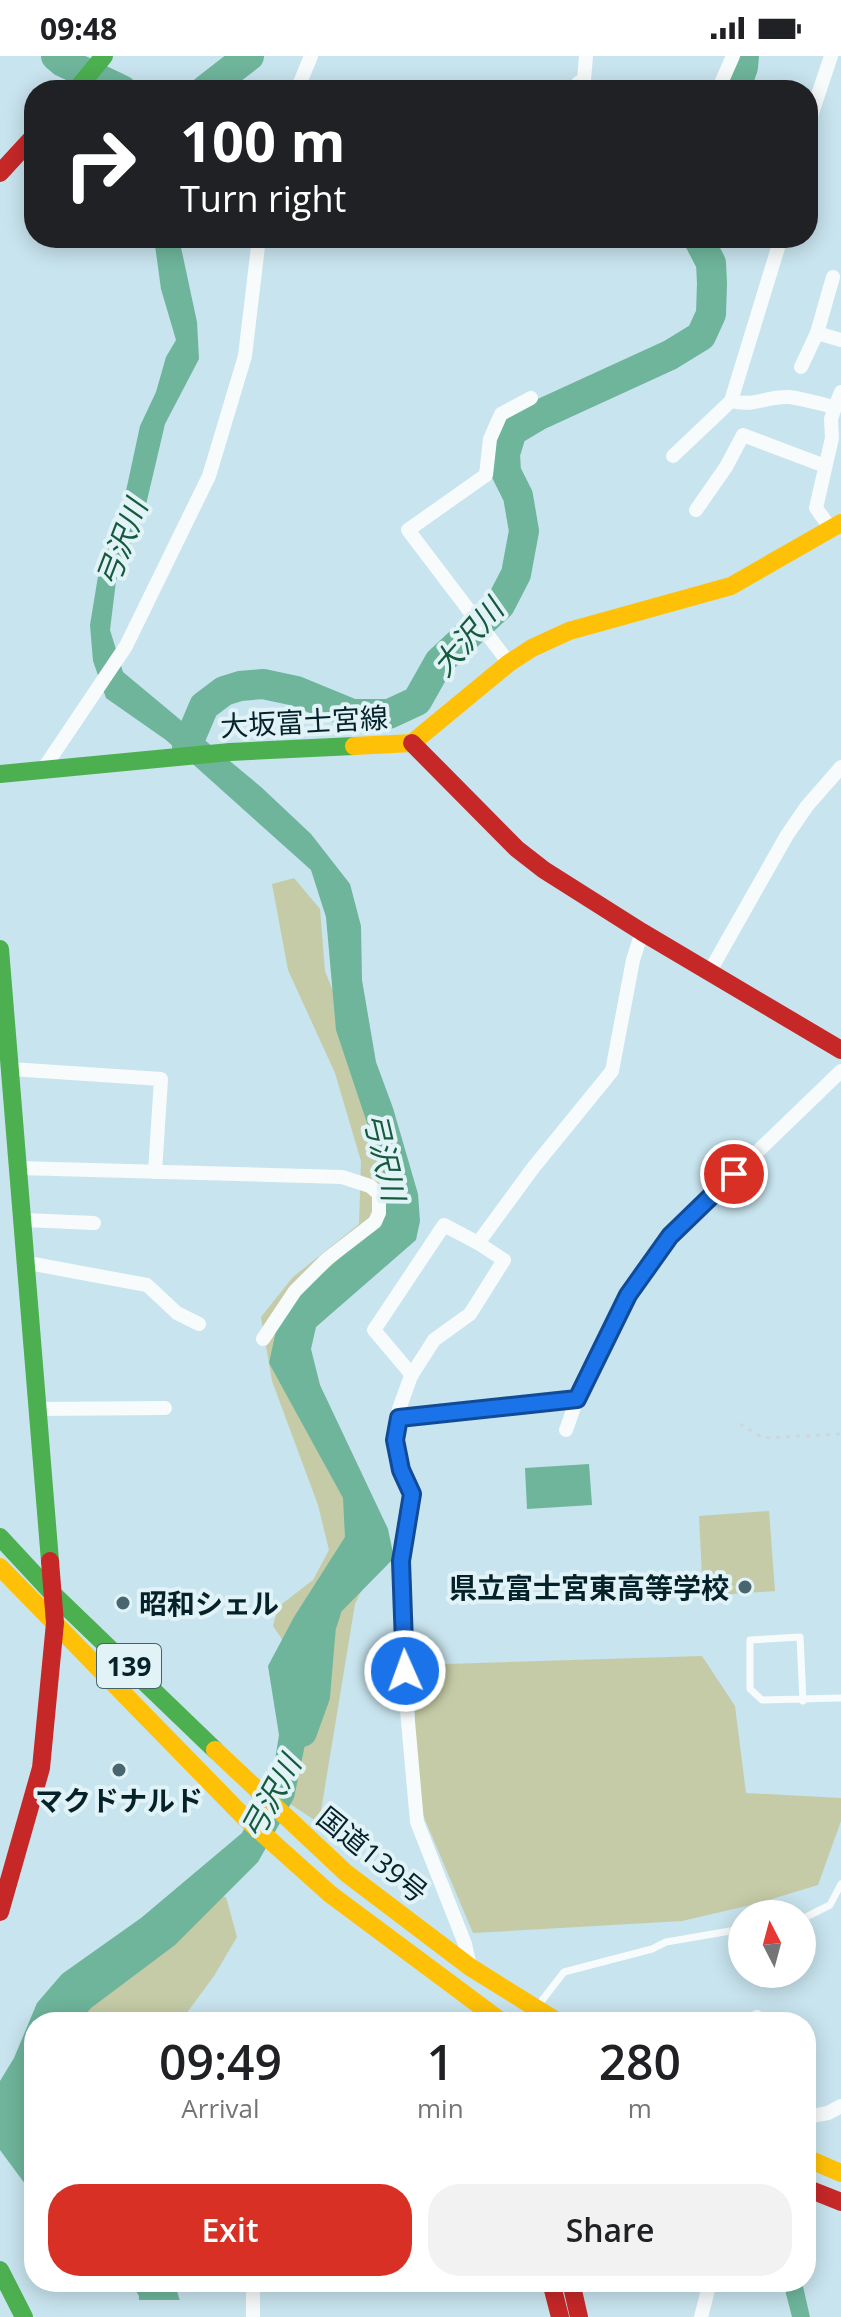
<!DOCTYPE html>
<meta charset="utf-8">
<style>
:root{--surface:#fff;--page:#f2f2f2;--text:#202124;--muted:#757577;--accent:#d93025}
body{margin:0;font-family:"Open Sans","Noto Sans JP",sans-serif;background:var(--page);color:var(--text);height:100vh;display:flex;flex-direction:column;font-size:30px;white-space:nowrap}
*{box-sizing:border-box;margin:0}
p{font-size:26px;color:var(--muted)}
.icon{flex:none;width:44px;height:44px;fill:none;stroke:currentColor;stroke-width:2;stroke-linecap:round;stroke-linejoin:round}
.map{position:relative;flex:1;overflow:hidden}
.side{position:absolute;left:24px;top:1956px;width:792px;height:280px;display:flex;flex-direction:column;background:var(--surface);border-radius:32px;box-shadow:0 4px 20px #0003}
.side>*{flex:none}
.guide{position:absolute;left:24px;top:24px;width:794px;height:168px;border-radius:32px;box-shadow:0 4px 20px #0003;background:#202124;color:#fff;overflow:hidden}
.needle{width:52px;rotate:354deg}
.controls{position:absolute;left:728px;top:1844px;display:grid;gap:16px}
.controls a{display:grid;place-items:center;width:88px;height:88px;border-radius:50%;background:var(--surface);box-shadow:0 4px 20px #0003;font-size:40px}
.pin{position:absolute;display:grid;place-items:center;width:68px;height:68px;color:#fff;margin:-34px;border:4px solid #fff;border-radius:50%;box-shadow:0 2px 8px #0007}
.me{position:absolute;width:88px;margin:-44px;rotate:358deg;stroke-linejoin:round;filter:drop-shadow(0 0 6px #0008)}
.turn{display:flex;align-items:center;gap:28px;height:168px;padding:0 24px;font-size:36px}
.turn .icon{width:104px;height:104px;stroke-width:2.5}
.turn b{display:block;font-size:56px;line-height:68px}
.eta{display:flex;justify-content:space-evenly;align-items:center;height:136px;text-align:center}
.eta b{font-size:48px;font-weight:600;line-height:56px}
.action{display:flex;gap:16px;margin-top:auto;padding:16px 24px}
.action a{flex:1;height:92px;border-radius:32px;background:var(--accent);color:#fff;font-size:32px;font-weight:600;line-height:92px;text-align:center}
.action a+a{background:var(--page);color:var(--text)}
.status{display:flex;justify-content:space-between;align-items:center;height:56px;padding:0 40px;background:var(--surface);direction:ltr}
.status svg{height:22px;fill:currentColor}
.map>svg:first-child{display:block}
.green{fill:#c5cba6}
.water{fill:#6eb59b}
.pier{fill:#c8e4ee}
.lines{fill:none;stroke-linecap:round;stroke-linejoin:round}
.river{stroke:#6eb59b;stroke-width:30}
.path{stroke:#ced7da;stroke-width:3;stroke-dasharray:4 6;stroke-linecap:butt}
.lane{stroke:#f7fbfc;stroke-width:7}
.street{stroke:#f7fbfc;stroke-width:14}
.fast{stroke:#4caf50;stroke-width:18}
.slow{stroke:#ffc107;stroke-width:18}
.jam{stroke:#c62828;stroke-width:18}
.route-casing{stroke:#114b97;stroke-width:20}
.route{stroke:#1a73e8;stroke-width:14}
.poi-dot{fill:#49666f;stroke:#e2f3f8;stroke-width:3}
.labels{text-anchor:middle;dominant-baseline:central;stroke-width:8;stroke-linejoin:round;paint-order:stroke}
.shield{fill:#e2f3f8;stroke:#476168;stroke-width:2}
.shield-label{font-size:26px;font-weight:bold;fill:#05222a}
.street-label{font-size:28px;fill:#05222a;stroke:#e2f3f8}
.poi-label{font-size:28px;font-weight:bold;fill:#05222a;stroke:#e2f3f8;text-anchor:end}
.water-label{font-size:30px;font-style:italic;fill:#155a3d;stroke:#e2f3f8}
</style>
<div class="status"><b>09:48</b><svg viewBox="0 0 49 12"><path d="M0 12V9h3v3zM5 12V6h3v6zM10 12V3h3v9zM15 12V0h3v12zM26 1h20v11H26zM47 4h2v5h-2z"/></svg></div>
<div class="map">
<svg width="841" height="2261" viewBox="0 0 841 2261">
<rect width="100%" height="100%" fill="#c8e4ee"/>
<g class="green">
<polygon points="294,822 320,853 325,915 357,996 408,1144 309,1263 306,1321 381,1492 355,1548 319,1767 275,1738 292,1598 273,1570 278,1551 313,1524 329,1494 318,1449 272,1325 261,1261 293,1221 359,1168 361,1105 335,1017 288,914 272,828"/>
<polygon points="769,1455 775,1535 703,1540 699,1460"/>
<polygon points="702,1600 735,1650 746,1737 841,1742 841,1765 818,1829 755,1848 682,1865 473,1877 415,1740 415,1609"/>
<polygon points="197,1840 226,1841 237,1881 214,1920 180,1966 74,1966"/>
</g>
<g class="water">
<polygon points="154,182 179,182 197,266 199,303 165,368 145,453 116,525 110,574 123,616 261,731 311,778 350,828 361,870 362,924 376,1006 393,1052 418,1138 420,1165 416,1184 316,1271 311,1293 320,1329 388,1473 394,1502 341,1556 320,1596 315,1640 294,1742 258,1806 175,1889 91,1952 79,1966 34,1966 34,2140 0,2094 0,2025 14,2002 37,1947 62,1918 141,1862 242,1777 273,1716 279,1679 268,1610 294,1561 345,1481 343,1442 269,1307 280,1256 344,1198 391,1139 336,974 326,861 311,814 166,684 106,642 93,605 90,569 101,502 120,463 140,370 156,336 166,301 176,284 161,233"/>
<polygon points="589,1408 592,1449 527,1453 525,1412"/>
<polygon points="131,2226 174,2226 181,2248 138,2261 139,2240"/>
<polygon points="783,2226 802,2226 810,2261 792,2261"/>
</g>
<polygon class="pier" points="135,2244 184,2244 183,2261 134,2261"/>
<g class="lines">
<g class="river">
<polyline points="56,0 63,6 122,34"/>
<polyline points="205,34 249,0"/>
<polyline points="735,34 743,11 744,0"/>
<polyline points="187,690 204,650 224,635 240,630 263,628 296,635 352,658 389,658 417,645 439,606 500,549 516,518 524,475 518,440 506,416 505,398 512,375 539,359 670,299 701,280 711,258 712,227 711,207 698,182"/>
<polyline points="302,1676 315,1640 321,1570 326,1555"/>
</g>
<polyline class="path" points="740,1368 763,1382 841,1378"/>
<g class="lane">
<polyline points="803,1645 800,1581 750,1584 750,1633 762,1644 841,1642"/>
<polyline points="802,1863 830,1849 841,1828"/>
<polyline points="540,1947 564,1916 652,1893 666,1886 742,1873"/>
</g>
<g class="street">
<polyline points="578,27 584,24 586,0"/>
<polyline points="297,34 311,0"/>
<polyline points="718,34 733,0"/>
<polyline points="808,69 831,0"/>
<polyline points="817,277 841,284"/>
<polyline points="801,311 817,277 833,221"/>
<polyline points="731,345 781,182"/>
<path d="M 673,400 L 731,345 C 756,351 766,340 789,341 C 805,343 820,348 835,351 L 841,336"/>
<polyline points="696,454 726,411 743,379 825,410"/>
<polyline points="831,473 816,452 832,382 831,363 835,351"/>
<polyline points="509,607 408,474 486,419 490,383 501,358 531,342"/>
<polyline points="42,715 126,590 209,420 245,300 259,182"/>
<polyline points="710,915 787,779 807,750 841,711"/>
<polyline points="11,1013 161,1023 155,1116"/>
<polyline points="19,1112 342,1121 370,1130 379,1138 379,1157 375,1166 327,1203 295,1235 263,1283"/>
<polyline points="24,1164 94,1167"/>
<polyline points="28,1207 147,1229 177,1257 199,1268"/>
<polyline points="412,1319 374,1274 444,1169 478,1187"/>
<polyline points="38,1353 165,1352"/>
<polyline points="399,1362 577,1343"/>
<polyline points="566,1374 577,1343 628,1239 670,1180 841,1015"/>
<polyline points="469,1906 465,1888 417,1766 406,1643 401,1505 412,1438 401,1414 395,1384 399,1353 411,1320 434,1284 470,1258 504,1204 478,1187 533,1112 612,1015 633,904 642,876"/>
<polyline points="672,1965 674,1966"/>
<polyline points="754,1966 757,1961"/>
<polyline points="806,2061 828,2057 841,2050"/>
<polyline points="253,2261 253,2226"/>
<polyline points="701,2261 710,2226"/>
</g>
<g class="fast">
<polyline points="76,34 104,0"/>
<polyline points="0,718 230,696 354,690"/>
<polyline points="0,893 50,1505"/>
<polyline points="0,1481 52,1537 215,1694"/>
<polyline points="0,2214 24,2261"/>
</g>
<g class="slow">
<polyline points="354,690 412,687 509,607 532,592 569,575 731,530 841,467"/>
<polyline points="0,1511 244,1761 330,1838 502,1966"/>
<polyline points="215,1694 346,1817 470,1911 558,1966"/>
<polyline points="806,2102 841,2117"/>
</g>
<g class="jam">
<polyline points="0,117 34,80"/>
<polyline points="412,687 517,793 544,814 642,876 841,994"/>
<polyline points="0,1856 41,1712 55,1567 50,1505"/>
<polyline points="806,2132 841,2146"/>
<polyline points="551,2226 560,2261"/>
<polyline points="571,2226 579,2261"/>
</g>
</g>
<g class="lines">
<g class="route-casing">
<polyline id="route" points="405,1615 401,1505 412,1438 401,1414 395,1384 399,1362 577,1343 628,1239 670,1180 734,1118"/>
</g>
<use href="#route" class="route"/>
</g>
<g class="poi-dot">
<circle cx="745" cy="1531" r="8"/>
<circle cx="123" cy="1547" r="8"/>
<circle cx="119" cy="1714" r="8"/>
</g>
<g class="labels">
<rect class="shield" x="97" y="1588" width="64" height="44" rx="6"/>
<g class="shield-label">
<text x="129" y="1610">139</text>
</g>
<g class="street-label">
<text transform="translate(304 665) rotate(-3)">大坂富士宮線</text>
<text transform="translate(373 1798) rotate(39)">国道139号</text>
</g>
<g class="poi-label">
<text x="729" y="1531">県立富士宮東高等学校</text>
<text x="139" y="1547" text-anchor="start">昭和シェル</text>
<text x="119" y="1744" text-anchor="middle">マクドナルド</text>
</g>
<g class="water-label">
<text transform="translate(121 487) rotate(-69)">弓沢川</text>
<text transform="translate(467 581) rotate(-49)">大沢川</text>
<text transform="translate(385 1100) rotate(77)">弓沢川</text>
<text transform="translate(270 1741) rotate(-61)">弓沢川</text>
</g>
</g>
</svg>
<div class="controls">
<a><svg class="needle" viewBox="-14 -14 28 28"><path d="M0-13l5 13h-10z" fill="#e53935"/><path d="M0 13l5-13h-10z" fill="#757577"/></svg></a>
</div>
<div class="pin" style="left:734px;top:1118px;background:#d93025"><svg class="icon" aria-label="arrive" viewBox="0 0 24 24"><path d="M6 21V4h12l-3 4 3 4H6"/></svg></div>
<svg class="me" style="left:405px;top:1615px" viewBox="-20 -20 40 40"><circle r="17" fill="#1a73e8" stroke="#fff" stroke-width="3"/><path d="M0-11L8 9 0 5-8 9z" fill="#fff"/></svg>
<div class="guide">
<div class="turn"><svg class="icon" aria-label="right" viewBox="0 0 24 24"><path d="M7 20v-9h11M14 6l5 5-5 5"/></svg><div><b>100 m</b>Turn right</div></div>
</div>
<section class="side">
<div class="eta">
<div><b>09:49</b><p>Arrival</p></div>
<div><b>1</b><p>min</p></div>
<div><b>280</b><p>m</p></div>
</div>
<div class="action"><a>Exit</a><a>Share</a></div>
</section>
</div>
